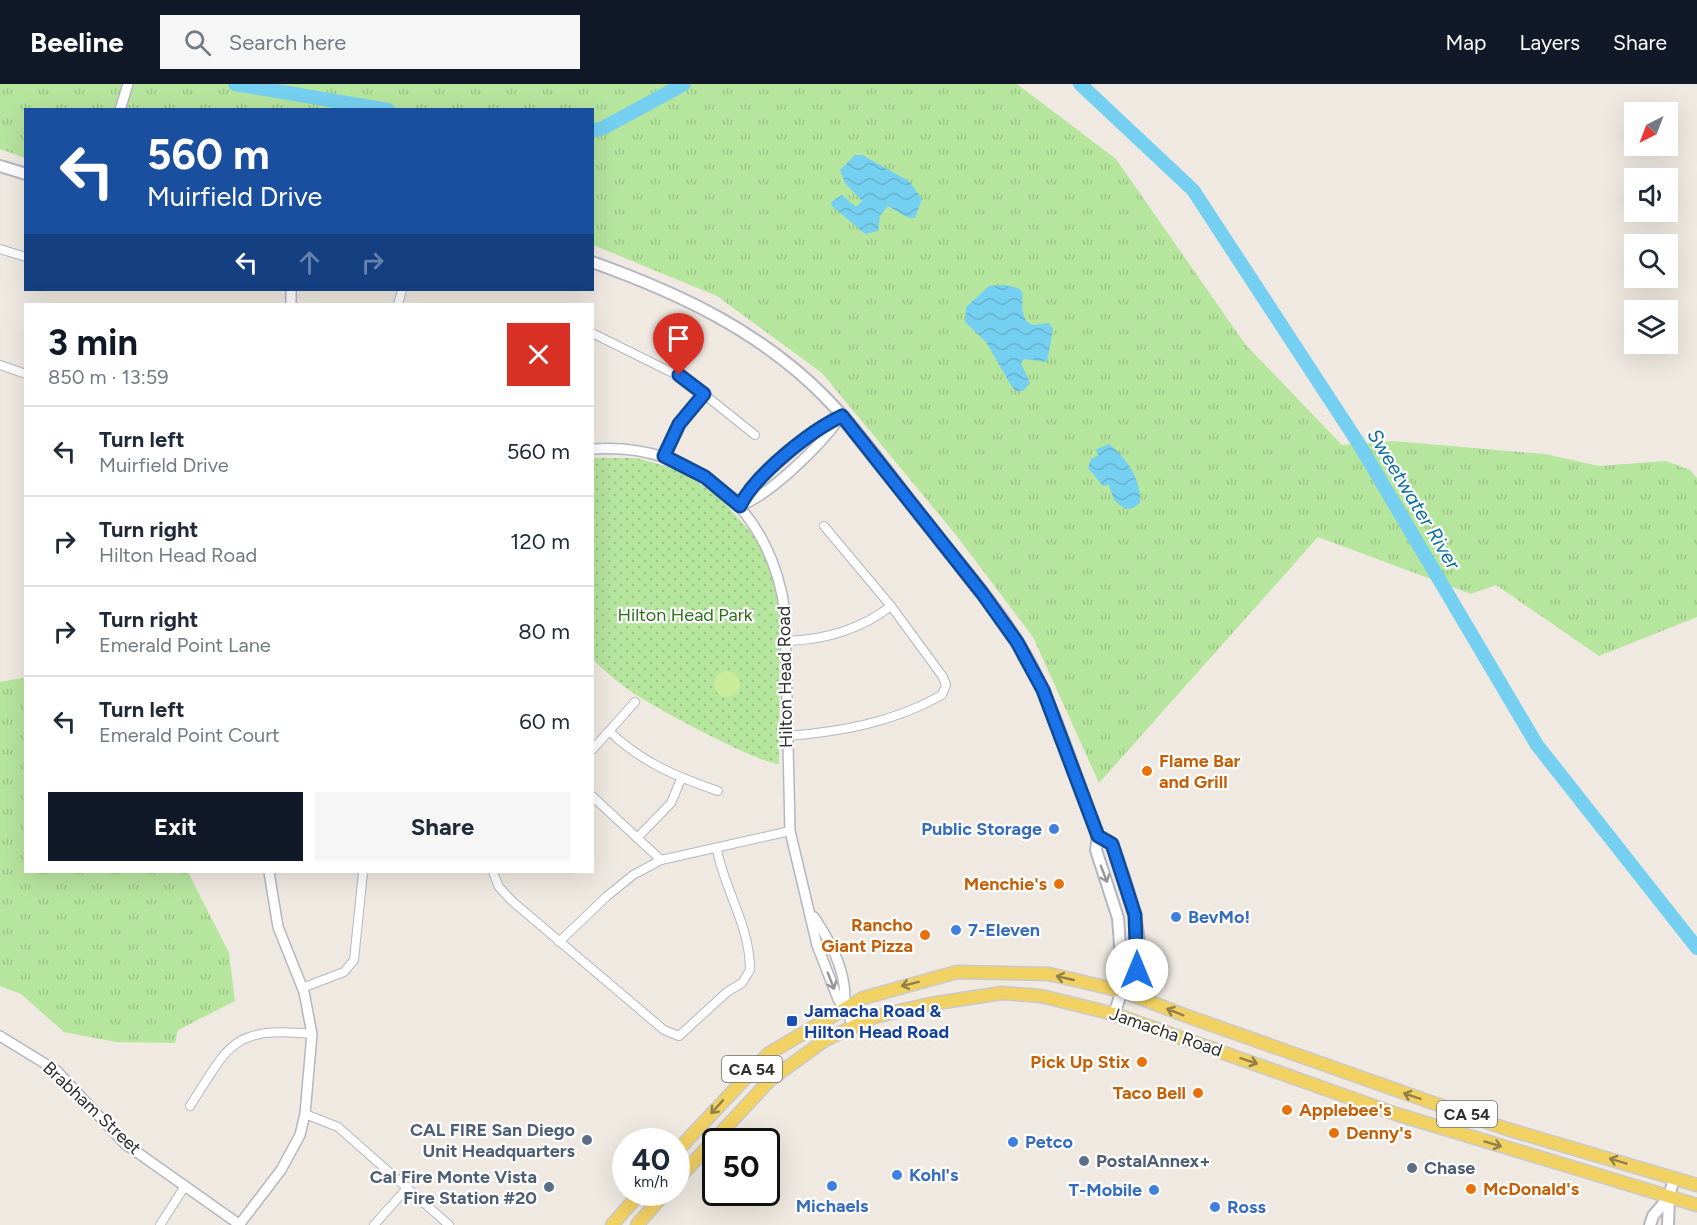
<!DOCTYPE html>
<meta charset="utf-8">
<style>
:root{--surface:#fff;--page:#f6f6f7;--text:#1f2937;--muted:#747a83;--line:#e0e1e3;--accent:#111827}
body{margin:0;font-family:Figtree,sans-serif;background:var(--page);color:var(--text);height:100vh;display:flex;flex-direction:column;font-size:22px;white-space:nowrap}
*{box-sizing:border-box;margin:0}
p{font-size:20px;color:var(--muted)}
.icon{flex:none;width:33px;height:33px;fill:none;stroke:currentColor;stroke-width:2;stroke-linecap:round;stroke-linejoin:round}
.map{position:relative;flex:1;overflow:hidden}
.sheet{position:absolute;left:24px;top:219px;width:570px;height:570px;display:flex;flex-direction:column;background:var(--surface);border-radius:0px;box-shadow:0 6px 24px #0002}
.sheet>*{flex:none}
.banner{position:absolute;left:24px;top:24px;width:570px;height:183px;border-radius:0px;box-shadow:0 6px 24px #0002;background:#1a4fa0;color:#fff;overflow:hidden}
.needle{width:39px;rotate:222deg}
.controls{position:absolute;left:1624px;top:18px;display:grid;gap:12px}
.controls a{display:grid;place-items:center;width:54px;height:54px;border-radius:0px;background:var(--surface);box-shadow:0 6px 24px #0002;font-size:30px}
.speed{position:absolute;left:612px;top:1044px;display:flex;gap:12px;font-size:30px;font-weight:700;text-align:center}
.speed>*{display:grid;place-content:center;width:78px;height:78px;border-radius:50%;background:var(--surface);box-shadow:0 6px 24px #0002;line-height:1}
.speed small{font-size:15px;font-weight:400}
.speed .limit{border:3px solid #111;border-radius:9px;background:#fff;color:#111}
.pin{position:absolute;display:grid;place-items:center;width:51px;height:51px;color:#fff;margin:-62px -26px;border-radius:50% 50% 50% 0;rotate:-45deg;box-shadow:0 0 6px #0007}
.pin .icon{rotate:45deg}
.me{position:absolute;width:66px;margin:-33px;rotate:0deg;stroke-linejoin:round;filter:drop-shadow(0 0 4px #0008)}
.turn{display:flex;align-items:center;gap:21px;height:126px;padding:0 24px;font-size:27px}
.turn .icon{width:78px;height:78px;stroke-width:2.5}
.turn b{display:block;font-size:42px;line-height:51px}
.lanes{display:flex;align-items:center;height:57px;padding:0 24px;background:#0003;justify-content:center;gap:30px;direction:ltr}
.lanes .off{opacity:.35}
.round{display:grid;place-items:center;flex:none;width:63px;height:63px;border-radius:0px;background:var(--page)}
.headline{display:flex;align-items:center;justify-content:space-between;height:102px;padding:0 24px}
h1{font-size:36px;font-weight:700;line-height:45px;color:var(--accent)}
.button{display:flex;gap:12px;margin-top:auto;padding:12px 24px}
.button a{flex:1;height:69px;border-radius:0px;background:var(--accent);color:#fff;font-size:24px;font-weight:700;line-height:69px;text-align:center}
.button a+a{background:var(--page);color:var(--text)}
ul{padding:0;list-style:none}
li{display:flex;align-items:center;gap:18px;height:90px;padding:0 24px;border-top:2px solid var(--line)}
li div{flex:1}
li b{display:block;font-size:22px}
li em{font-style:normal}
header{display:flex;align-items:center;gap:36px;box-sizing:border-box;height:84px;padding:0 30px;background:var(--accent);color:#fff}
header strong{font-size:28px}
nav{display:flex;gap:33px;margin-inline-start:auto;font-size:21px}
.search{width:420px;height:54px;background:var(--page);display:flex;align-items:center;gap:15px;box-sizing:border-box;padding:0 21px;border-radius:0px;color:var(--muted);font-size:22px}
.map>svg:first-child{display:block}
.grass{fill:url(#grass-tufts)}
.park{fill:url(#park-dots)}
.pitch{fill:#c9ec9a}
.water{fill:url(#water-waves)}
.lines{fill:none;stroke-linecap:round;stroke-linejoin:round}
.river{stroke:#75cff0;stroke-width:14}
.minor-casing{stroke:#b4b7c1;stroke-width:10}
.tertiary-casing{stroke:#b4b7c1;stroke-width:12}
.secondary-casing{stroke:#b4b7c1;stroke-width:14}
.primary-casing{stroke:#c9c9c9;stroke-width:15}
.minor{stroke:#fff;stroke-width:8}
.tertiary{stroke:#fff;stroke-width:9}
.secondary{stroke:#fff;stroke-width:10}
.primary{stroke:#f2d163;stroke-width:12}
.oneway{stroke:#969696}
.oneway2{stroke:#908048}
.route-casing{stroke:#114b97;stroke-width:15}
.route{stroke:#1a73e8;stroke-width:10}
.food-dot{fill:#e8710a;stroke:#fff;stroke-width:2}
.shop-dot{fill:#3f7fe0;stroke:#fff;stroke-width:2}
.transit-dot{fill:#1a4fb4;stroke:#fff;stroke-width:2}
.service-dot{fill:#5c6f8a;stroke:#fff;stroke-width:2}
.labels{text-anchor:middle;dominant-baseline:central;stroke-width:4.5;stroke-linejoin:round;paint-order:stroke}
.shield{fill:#fff;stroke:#6d6d6d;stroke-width:1.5}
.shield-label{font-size:16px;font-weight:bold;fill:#2e2e2e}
.park-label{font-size:18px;fill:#2c6e1b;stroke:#fff}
.street-label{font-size:18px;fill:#2e2e2e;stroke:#fff}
.food-label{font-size:18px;font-weight:bold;fill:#c56008;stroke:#fff;text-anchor:start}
.shop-label{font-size:18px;font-weight:bold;fill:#366cbe;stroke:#fff;text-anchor:start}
.transit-label{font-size:18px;font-weight:bold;fill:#164399;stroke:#fff;text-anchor:start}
.service-label{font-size:18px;font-weight:bold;fill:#4e5e75;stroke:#fff;text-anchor:end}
.water-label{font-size:20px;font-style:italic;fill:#0d6fa3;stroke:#fff}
</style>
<header>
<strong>Beeline</strong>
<div class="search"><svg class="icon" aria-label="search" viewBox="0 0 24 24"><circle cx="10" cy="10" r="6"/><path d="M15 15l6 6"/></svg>Search here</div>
<nav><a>Map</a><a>Layers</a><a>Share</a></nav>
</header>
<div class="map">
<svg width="1697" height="1141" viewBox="0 0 1697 1141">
<defs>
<pattern id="grass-tufts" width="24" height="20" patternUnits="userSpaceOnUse" patternTransform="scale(1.5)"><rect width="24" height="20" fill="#b6e59e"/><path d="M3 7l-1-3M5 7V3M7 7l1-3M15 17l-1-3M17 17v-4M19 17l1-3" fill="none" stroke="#9dc588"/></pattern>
<pattern id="park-dots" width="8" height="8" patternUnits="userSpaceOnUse" patternTransform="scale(1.5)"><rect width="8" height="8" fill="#b6e59e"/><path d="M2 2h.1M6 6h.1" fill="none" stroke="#9dc588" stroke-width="1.8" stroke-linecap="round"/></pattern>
<pattern id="water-waves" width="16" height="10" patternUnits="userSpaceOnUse" patternTransform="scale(1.5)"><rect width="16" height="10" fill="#75cff0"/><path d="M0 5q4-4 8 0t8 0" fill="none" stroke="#66b2ce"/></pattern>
</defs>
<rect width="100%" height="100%" fill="#efe9e1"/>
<g class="grass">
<polygon points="0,0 1017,0 1116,75 1245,260 1342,361 1393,357 1545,370 1599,382 1666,377 1690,386 1697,394 1697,533 1599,572 1496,501 1471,510 1318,453 1099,699 1033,553 956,451 822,289 717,212 593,161 592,26 26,26 25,74 0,65"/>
<polygon points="22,594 26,596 26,788 188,788 229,869 235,917 178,946 175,959 116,958 64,948 21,910 0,902 0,598"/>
</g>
<path class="park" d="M 593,374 L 636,374 L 680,386 L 720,414 L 757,455 L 770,484 L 780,529 L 779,680 C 757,679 645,619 625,603 C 614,595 603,585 593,576 Z"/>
<circle class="pitch" cx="727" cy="600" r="13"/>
<g class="water">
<polygon points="855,71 862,71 909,97 922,115 915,134 909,134 888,122 880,132 878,147 865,150 832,122 831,118 842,111 856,123 862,117 845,99 840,86"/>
<path d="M 1005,201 L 1018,204 L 1023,209 C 1022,218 1020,238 1033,241 C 1038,241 1044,239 1049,239 L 1053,245 L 1047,278 L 1024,275 L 1021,279 L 1030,299 L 1023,307 L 1016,307 L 1012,303 L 986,258 L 965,238 L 966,223 L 989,202 Z"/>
<path d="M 1109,360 C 1125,372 1142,396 1140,419 L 1133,424 L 1125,425 L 1114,416 L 1109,401 L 1103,402 L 1088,384 L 1091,375 L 1099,371 L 1095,366 Z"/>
</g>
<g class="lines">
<g class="river">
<polyline points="235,0 388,26"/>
<polyline points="1080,0 1193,106 1359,360 1537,661 1697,864"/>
<polyline points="592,47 603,44 684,0"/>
</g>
<g class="minor-casing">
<g id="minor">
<polyline points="0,165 26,173"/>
<polyline points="398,220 402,206"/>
<polyline points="592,249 685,295 755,351"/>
<polyline points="0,281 26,290"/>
<polyline points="664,372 679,340 704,310"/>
<path d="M 786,557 C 825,556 860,546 891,522"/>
<path d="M 609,647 C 641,678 677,693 718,707"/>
<path d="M 787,652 C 841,648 894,638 942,611 L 946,601 L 943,593 L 891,522 L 824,442"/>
<polyline points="592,666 635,618"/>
<polyline points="592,712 661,776"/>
<polyline points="637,754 671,719 681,695"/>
<path d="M 493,788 L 499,803 L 512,817 L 664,946 L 679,952 L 727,908 L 742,899 L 750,886 C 750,842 725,807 717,766"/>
<polyline points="559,858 606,813 633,791 661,776 790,747"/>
<polyline points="302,904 344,888 354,876 363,788"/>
<path d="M 190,1022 C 230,960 232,942 312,950"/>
<polyline points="305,1030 338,1043 449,1141"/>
<polyline points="160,1141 185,1102"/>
<polyline points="374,1141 408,1103"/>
</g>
</g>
<g class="tertiary-casing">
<g id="tertiary">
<polyline points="120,26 128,0"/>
<polyline points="291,220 291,206"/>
<path d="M 592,365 C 695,357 773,428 785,529 L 790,747 L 817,861 L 838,915 L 854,942"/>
<path d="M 740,422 C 755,391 810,347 841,332"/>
<path d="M 740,422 C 771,410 820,362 840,334"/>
<path d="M 814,833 C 831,858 849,892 844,923"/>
<polyline points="0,952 57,987 124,1059 240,1141"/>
<polyline points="239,1141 281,1086 300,1051 305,1030 312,950 304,908 278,843 269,788"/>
</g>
</g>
<g class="secondary-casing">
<g id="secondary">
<polyline points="0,82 26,90"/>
<path d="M 592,178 C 679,209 760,247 825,313 C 864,353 896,400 931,444 C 965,487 1004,530 1030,579 C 1058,633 1076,694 1098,752 L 1096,766 L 1118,834 L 1121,875 L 1116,893 L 1122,907 L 1114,930"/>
<path d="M 1098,752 L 1112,760 C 1124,791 1152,869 1133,899 C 1131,903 1126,904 1122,907"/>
<polyline points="1650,1141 1653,1132 1669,1113"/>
<polyline points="1668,1141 1669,1113 1674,1094"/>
</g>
</g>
<g class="primary-casing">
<g id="primary">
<polyline points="676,1068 768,970 863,914 957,888 1049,890 1122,907 1184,931 1507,1045 1697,1101"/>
<polyline points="676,1097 770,996 825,956 874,933 930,920 1002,909 1041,912 1114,930 1396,1030 1697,1121"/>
<polyline points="612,1141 641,1108"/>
<polyline points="637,1141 666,1108"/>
</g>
</g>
<use href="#minor" class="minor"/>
<use href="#tertiary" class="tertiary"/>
<use href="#secondary" class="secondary"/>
<use href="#primary" class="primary"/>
</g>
<defs><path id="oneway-shaft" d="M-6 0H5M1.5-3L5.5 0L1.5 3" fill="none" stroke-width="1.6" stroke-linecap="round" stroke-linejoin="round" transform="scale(1.5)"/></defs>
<g class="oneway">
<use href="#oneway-shaft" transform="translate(1104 790) rotate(69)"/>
<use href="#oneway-shaft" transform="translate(831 897) rotate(69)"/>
</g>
<g class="oneway2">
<use href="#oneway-shaft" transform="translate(1065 894) rotate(-167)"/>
<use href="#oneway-shaft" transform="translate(910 900) rotate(166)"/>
<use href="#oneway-shaft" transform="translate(1175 928) rotate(-158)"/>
<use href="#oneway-shaft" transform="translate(1249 977) rotate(19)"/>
<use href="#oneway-shaft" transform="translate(1412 1012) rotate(-161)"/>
<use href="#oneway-shaft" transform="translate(717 1023) rotate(132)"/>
<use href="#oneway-shaft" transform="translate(1493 1060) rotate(17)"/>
<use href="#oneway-shaft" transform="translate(1618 1077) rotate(-163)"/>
</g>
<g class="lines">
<g class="route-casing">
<path id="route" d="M 679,291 L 704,310 L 679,340 L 664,372 L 705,393 L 740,422 C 755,391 810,347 842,332 L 982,509 L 1017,558 L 1043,606 L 1098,752 L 1112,760 L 1135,831 L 1137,886"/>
</g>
<use href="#route" class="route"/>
</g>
<g class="food-dot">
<circle cx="1147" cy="687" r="6"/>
<circle cx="1059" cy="800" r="6"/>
<circle cx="925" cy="851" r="6"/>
<circle cx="1142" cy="978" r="6"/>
<circle cx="1198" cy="1009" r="6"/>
<circle cx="1287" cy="1026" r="6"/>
<circle cx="1334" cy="1049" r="6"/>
<circle cx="1471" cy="1105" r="6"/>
</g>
<g class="shop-dot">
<circle cx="1054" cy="745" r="6"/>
<circle cx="1176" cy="833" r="6"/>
<circle cx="956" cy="846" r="6"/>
<circle cx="1013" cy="1058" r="6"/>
<circle cx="897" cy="1091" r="6"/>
<circle cx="832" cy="1102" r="6"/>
<circle cx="1154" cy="1106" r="6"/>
<circle cx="1215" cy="1123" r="6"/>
</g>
<rect class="transit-dot" x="786" y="931" width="12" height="12" rx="3"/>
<g class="service-dot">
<circle cx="587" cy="1056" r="6"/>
<circle cx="1084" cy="1077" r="6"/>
<circle cx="1412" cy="1084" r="6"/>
<circle cx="549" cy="1103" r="6"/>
</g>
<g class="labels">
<g class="shield">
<rect x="722" y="972" width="60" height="26" rx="4.5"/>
<rect x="1437" y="1017" width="60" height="26" rx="4.5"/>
</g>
<g class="shield-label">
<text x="752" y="985">CA 54</text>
<text x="1467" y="1030">CA 54</text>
</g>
<g class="park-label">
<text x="685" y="531">Hilton Head Park</text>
</g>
<g class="street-label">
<text transform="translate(785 593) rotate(-91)">Hilton Head Road</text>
<text transform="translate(1166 948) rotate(19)">Jamacha Road</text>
<text transform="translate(92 1024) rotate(43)">Brabham Street</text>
</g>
<g class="food-label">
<text x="1159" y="677">Flame Bar<tspan x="1159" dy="21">and Grill</tspan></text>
<text x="1047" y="800" text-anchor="end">Menchie's</text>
<text x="913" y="841" text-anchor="end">Rancho<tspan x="913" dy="21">Giant Pizza</tspan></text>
<text x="1130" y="978" text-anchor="end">Pick Up Stix</text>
<text x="1186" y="1009" text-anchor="end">Taco Bell</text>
<text x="1299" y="1026">Applebee's</text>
<text x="1346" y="1049">Denny's</text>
<text x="1483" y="1105">McDonald's</text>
</g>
<g class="shop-label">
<text x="1042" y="745" text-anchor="end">Public Storage</text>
<text x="1188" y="833">BevMo!</text>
<text x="968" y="846">7-Eleven</text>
<text x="1025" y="1058">Petco</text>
<text x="909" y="1091">Kohl's</text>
<text x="1142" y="1106" text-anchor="end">T-Mobile</text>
<text x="832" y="1122" text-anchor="middle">Michaels</text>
<text x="1227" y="1123">Ross</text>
</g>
<g class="transit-label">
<text x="804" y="927">Jamacha Road &amp;<tspan x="804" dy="21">Hilton Head Road</tspan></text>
</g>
<g class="service-label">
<text x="575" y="1046">CAL FIRE San Diego<tspan x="575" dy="21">Unit Headquarters</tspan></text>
<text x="1096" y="1077" text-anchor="start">PostalAnnex+</text>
<text x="1424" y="1084" text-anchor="start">Chase</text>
<text x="537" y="1093">Cal Fire Monte Vista<tspan x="537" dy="21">Fire Station #20</tspan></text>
</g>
<g class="water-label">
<text transform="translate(1414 415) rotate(59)">Sweetwater River</text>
</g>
</g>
</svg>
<div class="controls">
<a><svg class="needle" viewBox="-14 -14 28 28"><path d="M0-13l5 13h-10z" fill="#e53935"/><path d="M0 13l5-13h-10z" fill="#747a83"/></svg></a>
<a><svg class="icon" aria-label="sound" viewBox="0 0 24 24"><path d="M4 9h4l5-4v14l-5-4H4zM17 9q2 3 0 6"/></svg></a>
<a><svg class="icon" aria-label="search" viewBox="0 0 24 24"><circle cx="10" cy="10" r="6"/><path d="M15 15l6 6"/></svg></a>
<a><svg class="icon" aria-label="layers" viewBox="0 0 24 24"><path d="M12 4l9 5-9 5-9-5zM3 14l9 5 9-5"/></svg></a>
</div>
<div class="speed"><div>40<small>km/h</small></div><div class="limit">50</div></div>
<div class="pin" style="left:679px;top:291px;background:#d93025"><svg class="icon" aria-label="arrive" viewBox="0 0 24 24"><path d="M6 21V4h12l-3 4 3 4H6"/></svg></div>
<svg class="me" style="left:1137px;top:886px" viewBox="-20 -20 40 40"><circle r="19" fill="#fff"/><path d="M0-13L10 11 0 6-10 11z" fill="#1a73e8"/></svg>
<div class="banner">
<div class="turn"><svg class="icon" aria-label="left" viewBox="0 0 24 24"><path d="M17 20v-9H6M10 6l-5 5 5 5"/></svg><div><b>560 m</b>Muirfield Drive</div></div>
<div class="lanes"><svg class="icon" aria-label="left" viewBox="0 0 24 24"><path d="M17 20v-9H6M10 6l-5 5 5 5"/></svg><svg class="icon off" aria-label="ahead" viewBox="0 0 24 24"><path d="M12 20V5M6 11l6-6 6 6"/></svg><svg class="icon off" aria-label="right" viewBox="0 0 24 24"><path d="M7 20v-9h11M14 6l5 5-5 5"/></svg></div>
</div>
<section class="sheet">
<div class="headline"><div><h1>3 min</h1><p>850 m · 13:59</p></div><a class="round" style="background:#d93025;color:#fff"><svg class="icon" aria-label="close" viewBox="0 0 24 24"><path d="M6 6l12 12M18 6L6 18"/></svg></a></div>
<ul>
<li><svg class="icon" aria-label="left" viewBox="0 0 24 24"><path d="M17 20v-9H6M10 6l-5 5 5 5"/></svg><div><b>Turn left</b><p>Muirfield Drive</p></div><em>560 m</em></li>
<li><svg class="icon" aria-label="right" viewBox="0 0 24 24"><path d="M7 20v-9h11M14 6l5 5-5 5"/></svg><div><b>Turn right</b><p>Hilton Head Road</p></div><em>120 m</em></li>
<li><svg class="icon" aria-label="right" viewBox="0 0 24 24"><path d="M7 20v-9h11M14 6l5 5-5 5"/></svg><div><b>Turn right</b><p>Emerald Point Lane</p></div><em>80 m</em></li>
<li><svg class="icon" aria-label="left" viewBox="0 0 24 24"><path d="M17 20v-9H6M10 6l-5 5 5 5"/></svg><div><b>Turn left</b><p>Emerald Point Court</p></div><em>60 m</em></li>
</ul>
<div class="button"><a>Exit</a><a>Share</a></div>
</section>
</div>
